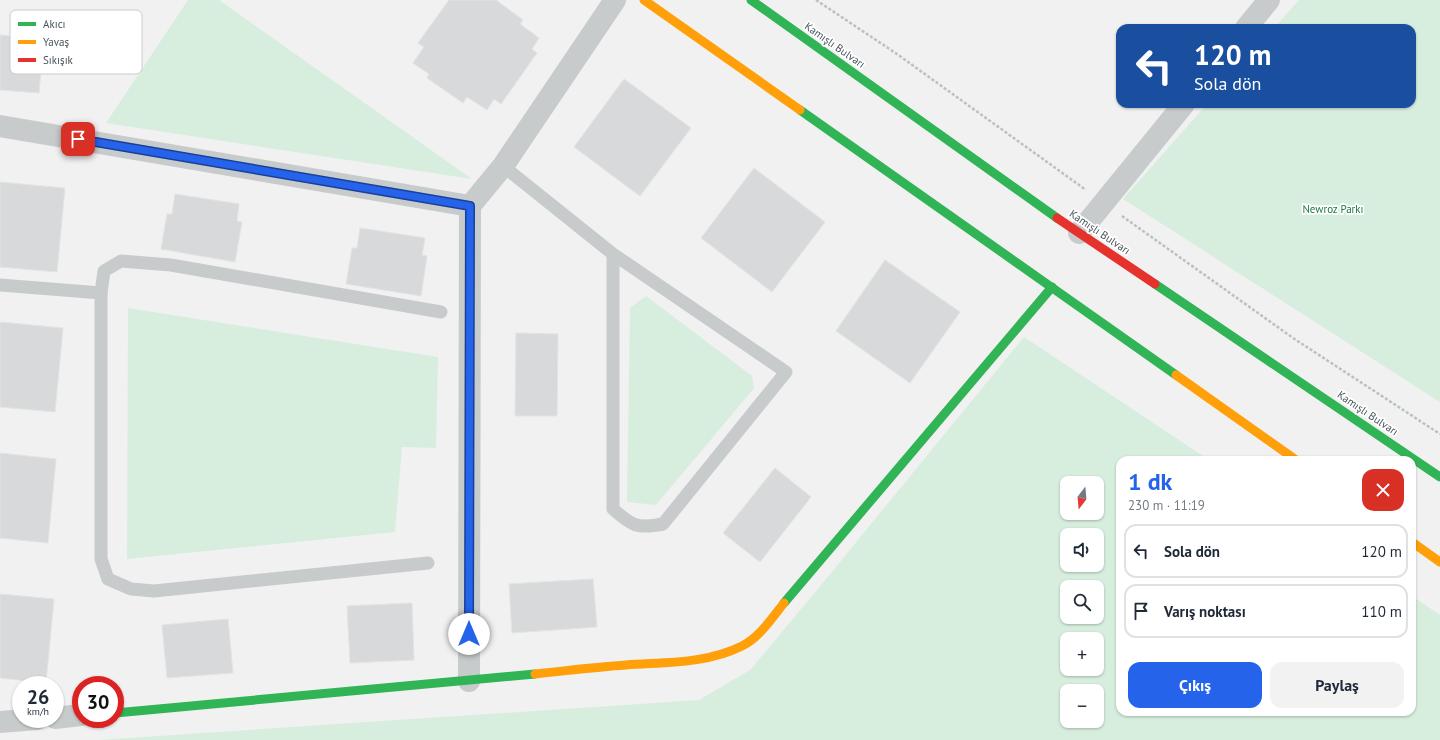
<!DOCTYPE html>
<html lang="tr">
<meta charset="utf-8">
<style>
:root{--surface:#fff;--page:#f2f2f3;--text:#1f2937;--muted:#747a83;--line:#e0e1e3;--accent:#2563eb}
body{margin:0;font-family:"PT Sans",sans-serif;background:var(--page);color:var(--text);height:100vh;display:flex;flex-direction:column;font-size:15px;white-space:nowrap}
*{box-sizing:border-box;margin:0}
p{font-size:13px;color:var(--muted)}
.icon{flex:none;width:22px;height:22px;fill:none;stroke:currentColor;stroke-width:2;stroke-linecap:round;stroke-linejoin:round}
.map{position:relative;flex:1;overflow:hidden}
.panel{position:absolute;left:1116px;top:456px;width:300px;height:260px;display:flex;flex-direction:column;background:var(--surface);border-radius:12px;box-shadow:0 1px 3px #0004}
.panel>*{flex:none}
.top-card{position:absolute;left:1116px;top:24px;width:300px;height:84px;border-radius:12px;box-shadow:0 1px 3px #0004;background:#1a4fa0;color:#fff;overflow:hidden}
.needle{width:26px;rotate:196deg}
.controls{position:absolute;left:1060px;top:476px;display:grid;gap:8px}
.controls a{display:grid;place-items:center;width:44px;height:44px;border-radius:8px;background:var(--surface);box-shadow:0 1px 3px #0004;font-size:20px}
.speed{position:absolute;left:12px;top:676px;display:flex;gap:8px;font-size:20px;font-weight:700;text-align:center}
.speed>*{display:grid;place-content:center;width:52px;height:52px;border-radius:50%;background:var(--surface);box-shadow:0 1px 3px #0004;line-height:1}
.speed small{font-size:10px;font-weight:400}
.speed .limit{border:6px solid #d22;background:#fff;color:#111}
.pin{position:absolute;display:grid;place-items:center;width:34px;height:34px;color:#fff;margin:-17px;border-radius:8px;box-shadow:0 2px 6px #0006}
.me{position:absolute;width:44px;margin:-22px;rotate:0deg;stroke-linejoin:round;filter:drop-shadow(0 0 3px #0008)}
.turn{display:flex;align-items:center;gap:14px;height:84px;padding:0 12px;font-size:18px}
.turn .icon{width:52px;height:52px;stroke-width:2.5}
.turn b{display:block;font-size:28px;line-height:34px}
.round{display:grid;place-items:center;flex:none;width:42px;height:42px;border-radius:12px;background:var(--page)}
.summary{display:flex;align-items:center;justify-content:space-between;height:68px;padding:0 12px}
h1{font-size:24px;font-weight:600;line-height:30px;color:var(--accent)}
.action{display:flex;gap:8px;margin-top:auto;padding:8px 12px}
.action a{flex:1;height:46px;border-radius:12px;background:var(--accent);color:#fff;font-size:16px;font-weight:600;line-height:46px;text-align:center}
.action a+a{background:var(--page);color:var(--text)}
ul{padding:0;list-style:none}
li{display:flex;align-items:center;gap:12px;height:54px;margin:0 8px 6px;padding:0 4px;border:2px solid var(--line);border-radius:12px}
li div{flex:1}
li b{display:block;font-size:15px}
li em{font-style:normal}
.map>svg:first-child{display:block}
.green{fill:#d7eede;fill-rule:evenodd}
.building{fill:#d8d9da;stroke:#e2e3e3}
.lines{fill:none;stroke-linecap:round;stroke-linejoin:round}
.path{stroke:#b8c2be;stroke-width:2.5;stroke-dasharray:3 2;stroke-linecap:butt}
.lane{stroke:#c8cbcc;stroke-width:13}
.street{stroke:#c8cbcc;stroke-width:22}
.fast{stroke:#30b455;stroke-width:9}
.slow{stroke:#ff9f0a;stroke-width:9}
.jam{stroke:#e5322d;stroke-width:9}
.route-casing{stroke:#184099;stroke-width:10}
.route{stroke:#2563eb;stroke-width:7}
.labels{text-anchor:middle;dominant-baseline:central;stroke-width:3.5;stroke-linejoin:round;paint-order:stroke}
.street-label{font-size:11px;fill:#49555b;stroke:#fff}
.park-label{font-size:11px;fill:#207642;stroke:#fff}
.key{fill:#fff;stroke:#c8ccce;stroke-width:1}
.key-label{font-size:11px;fill:#49555b}
</style>
<div class="map">
<svg width="1440" height="740" viewBox="0 0 1440 740">
<rect width="100%" height="100%" fill="#f1f1f1"/>
<g class="green">
<polygon points="188,0 219,0 472,179 106,123"/>
<polygon points="1299,0 1440,0 1440,402 1123,199 1207,104 1412,104 1412,28 1274,28"/>
<polygon points="646,296 752,376 754,388 656,505 627,502 630,308"/>
<polygon points="128,308 438,357 436,448 402,447 395,532 127,559"/>
<path d="M 1024,337 L 1209,460 L 1120,460 L 1120,712 L 1412,712 L 1412,596 L 1440,615 L 1440,740 L 98,740 L 699,700 L 750,670 L 826,579 ZM 1067,483 L 1097,483 L 1097,513 L 1067,513 ZM 1067,535 L 1097,535 L 1097,565 L 1067,565 ZM 1067,587 L 1097,587 L 1097,617 L 1067,617 ZM 1067,639 L 1097,639 L 1097,669 L 1067,669 ZM 1067,691 L 1097,691 L 1097,721 L 1067,721 Z"/>
</g>
<g class="building">
<polygon points="449,0 496,0 523,20 520,24 539,38 532,49 537,53 501,104 494,99 487,110 467,97 463,103 427,78 429,74 413,63 424,47 418,43"/>
<polygon points="0,35 44,39 39,93 0,90"/>
<polygon points="624,79 691,128 640,196 574,147"/>
<polygon points="754,168 825,222 772,292 701,238"/>
<polygon points="0,182 65,188 57,272 0,267"/>
<polygon points="175,194 239,204 237,221 242,222 235,262 161,249 167,214 172,214"/>
<polygon points="360,228 425,238 422,255 427,256 421,296 346,284 352,248 357,248"/>
<polygon points="885,260 960,312 910,383 836,331"/>
<polygon points="0,322 63,328 55,412 0,407"/>
<polygon points="516,333 558,334 557,416 515,416"/>
<polygon points="0,453 56,459 48,543 0,538"/>
<polygon points="775,468 811,497 760,562 723,533"/>
<polygon points="593,579 597,627 512,633 509,584"/>
<polygon points="0,594 54,599 46,683 0,678"/>
<polygon points="412,603 414,660 350,663 347,606"/>
<polygon points="228,619 233,673 167,678 162,625"/>
</g>
<g class="lines">
<g class="path">
<polyline points="816,0 897,54 1086,190"/>
<polyline points="1122,216 1293,338 1440,434"/>
</g>
<g class="lane">
<path d="M 503,166 L 613,254 L 786,372 L 663,524 C 637,529 632,526 613,509 L 613,254"/>
<polyline points="0,285 101,293 104,271 121,261 171,265 441,312"/>
<polyline points="101,293 101,559 108,579 131,589 154,591 428,563"/>
</g>
<g class="street">
<polyline points="1246,28 1269,0"/>
<polyline points="0,126 470,206"/>
<polyline points="1079,233 1184,104"/>
<polyline points="469,681 470,206 503,166 615,0"/>
<polyline points="55,718 81,715"/>
<polyline points="0,722 37,719"/>
</g>
<g class="fast">
<polyline points="751,0 1057,218"/>
<polyline points="800,110 1176,375"/>
<polyline points="1155,284 1440,477"/>
<polyline points="784,603 1052,287"/>
<polyline points="115,713 535,674"/>
</g>
<g class="slow">
<polyline points="644,0 800,110"/>
<polyline points="1176,375 1296,460"/>
<polyline points="1412,542 1440,562"/>
<path d="M 535,674 C 565,671 595,667 626,665 C 665,662 706,664 742,646 C 759,638 772,618 784,603"/>
</g>
<polyline class="jam" points="1057,218 1155,284"/>
</g>
<g class="lines">
<g class="route-casing">
<polyline id="route" points="78,139 470,206 469,634"/>
</g>
<use href="#route" class="route"/>
</g>
<g class="labels">
<g class="street-label">
<text transform="translate(835 45) rotate(35)">Kamışlı Bulvarı</text>
<text transform="translate(1100 232) rotate(34)">Kamışlı Bulvarı</text>
<text transform="translate(1368 413) rotate(34)">Kamışlı Bulvarı</text>
</g>
<g class="park-label">
<text x="1333" y="209">Newroz Parkı</text>
</g>
</g>
<rect x="10" y="10" width="132" height="64" rx="6" class="key"/>
<rect x="18" y="22" width="18" height="4" fill="#30b455"/>
<rect x="18" y="40" width="18" height="4" fill="#ff9f0a"/>
<rect x="18" y="58" width="18" height="4" fill="#e5322d"/>
<g class="key-label">
<text x="43" y="28">Akıcı</text>
<text x="43" y="46">Yavaş</text>
<text x="43" y="64">Sıkışık</text>
</g>
</svg>
<div class="controls">
<a><svg class="needle" viewBox="-14 -14 28 28"><path d="M0-13l5 13h-10z" fill="#e53935"/><path d="M0 13l5-13h-10z" fill="#747a83"/></svg></a>
<a><svg class="icon" aria-label="sound" viewBox="0 0 24 24"><path d="M4 9h4l5-4v14l-5-4H4zM17 9q2 3 0 6"/></svg></a>
<a><svg class="icon" aria-label="search" viewBox="0 0 24 24"><circle cx="10" cy="10" r="6"/><path d="M15 15l6 6"/></svg></a>
<a>+</a>
<a>−</a>
</div>
<div class="speed"><div>26<small>km/h</small></div><div class="limit">30</div></div>
<div class="pin" style="left:78px;top:139px;background:#d93025"><svg class="icon" aria-label="arrive" viewBox="0 0 24 24"><path d="M6 21V4h12l-3 4 3 4H6"/></svg></div>
<svg class="me" style="left:469px;top:634px" viewBox="-20 -20 40 40"><circle r="19" fill="#fff"/><path d="M0-13L10 11 0 6-10 11z" fill="#2563eb"/></svg>
<div class="top-card">
<div class="turn"><svg class="icon" aria-label="left" viewBox="0 0 24 24"><path d="M17 20v-9H6M10 6l-5 5 5 5"/></svg><div><b>120 m</b>Sola dön</div></div>
</div>
<section class="panel">
<div class="summary"><div><h1>1 dk</h1><p>230 m · 11:19</p></div><a class="round" style="background:#d93025;color:#fff"><svg class="icon" aria-label="close" viewBox="0 0 24 24"><path d="M6 6l12 12M18 6L6 18"/></svg></a></div>
<ul>
<li><svg class="icon" aria-label="left" viewBox="0 0 24 24"><path d="M17 20v-9H6M10 6l-5 5 5 5"/></svg><div><b>Sola dön</b></div><em>120 m</em></li>
<li><svg class="icon" aria-label="arrive" viewBox="0 0 24 24"><path d="M6 21V4h12l-3 4 3 4H6"/></svg><div><b>Varış noktası</b></div><em>110 m</em></li>
</ul>
<div class="action"><a>Çıkış</a><a>Paylaş</a></div>
</section>
</div>
